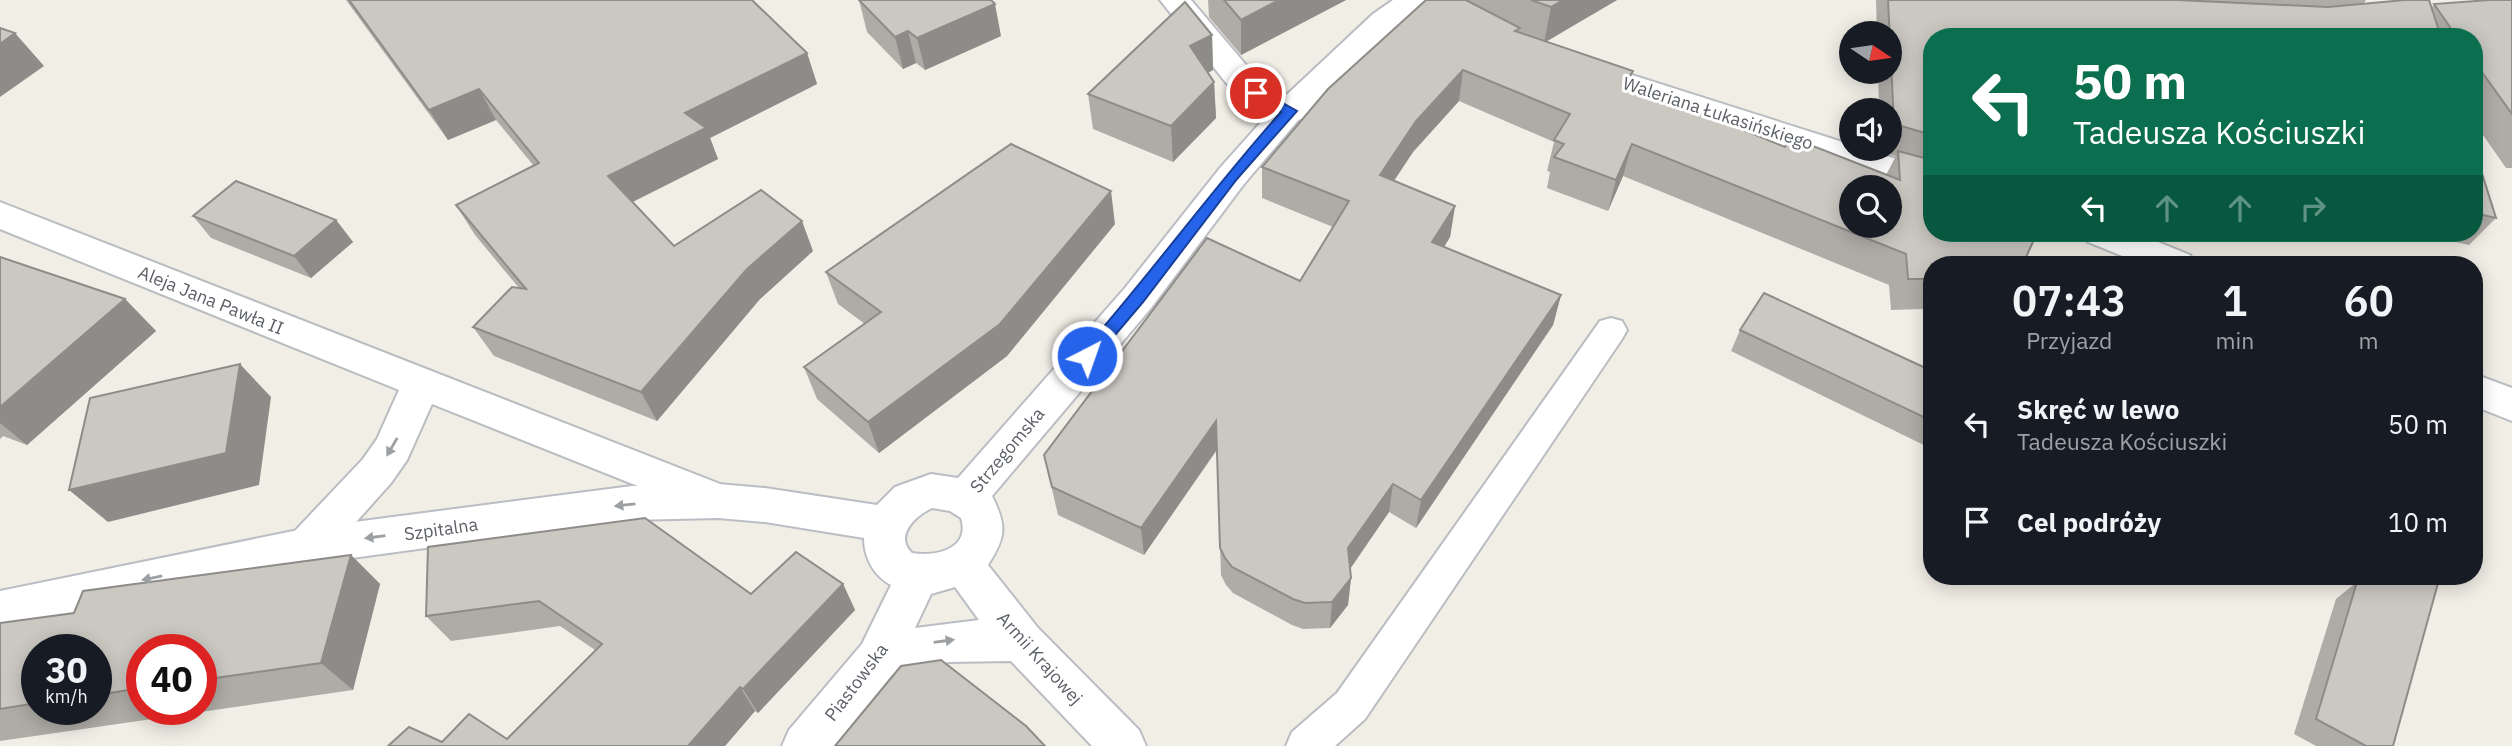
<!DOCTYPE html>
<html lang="pl">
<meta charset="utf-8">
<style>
:root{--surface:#171b24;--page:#20242c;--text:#f1f3f6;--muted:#9ea1a6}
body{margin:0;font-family:"IBM Plex Sans",sans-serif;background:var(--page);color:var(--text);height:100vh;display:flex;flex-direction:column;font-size:26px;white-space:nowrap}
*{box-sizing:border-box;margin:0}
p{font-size:23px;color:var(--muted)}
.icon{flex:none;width:38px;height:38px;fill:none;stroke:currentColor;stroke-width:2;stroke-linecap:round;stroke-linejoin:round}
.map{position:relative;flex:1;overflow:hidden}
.sheet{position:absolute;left:1923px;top:256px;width:560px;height:329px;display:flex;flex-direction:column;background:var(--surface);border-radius:28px;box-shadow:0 4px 18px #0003}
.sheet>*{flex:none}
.banner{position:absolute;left:1923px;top:28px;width:560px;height:214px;border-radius:28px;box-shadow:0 4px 18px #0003;background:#0b6e4f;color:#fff;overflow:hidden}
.needle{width:46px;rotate:103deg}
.buttons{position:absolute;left:1839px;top:21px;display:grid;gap:14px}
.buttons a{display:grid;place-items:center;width:63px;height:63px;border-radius:50%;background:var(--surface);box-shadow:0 4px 18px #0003;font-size:35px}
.speed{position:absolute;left:21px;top:634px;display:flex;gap:14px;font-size:35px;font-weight:700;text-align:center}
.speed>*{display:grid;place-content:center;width:91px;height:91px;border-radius:50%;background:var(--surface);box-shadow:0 4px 18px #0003;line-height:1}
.speed small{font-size:18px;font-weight:400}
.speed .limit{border:10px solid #d22;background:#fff;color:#111}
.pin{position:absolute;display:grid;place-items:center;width:60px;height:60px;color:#fff;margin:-30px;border:4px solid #fff;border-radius:50%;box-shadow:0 2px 7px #0007}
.me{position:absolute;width:77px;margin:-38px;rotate:41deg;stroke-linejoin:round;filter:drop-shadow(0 0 5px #0008)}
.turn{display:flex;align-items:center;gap:24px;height:147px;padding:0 35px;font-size:32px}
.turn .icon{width:91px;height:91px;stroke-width:2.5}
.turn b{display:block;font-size:49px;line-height:60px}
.lanes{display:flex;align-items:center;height:66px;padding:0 35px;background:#0003;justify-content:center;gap:35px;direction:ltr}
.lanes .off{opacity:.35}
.eta{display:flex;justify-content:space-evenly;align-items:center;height:119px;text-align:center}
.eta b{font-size:42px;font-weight:600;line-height:49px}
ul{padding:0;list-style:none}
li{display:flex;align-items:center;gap:21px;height:98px;padding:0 35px}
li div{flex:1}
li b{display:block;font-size:26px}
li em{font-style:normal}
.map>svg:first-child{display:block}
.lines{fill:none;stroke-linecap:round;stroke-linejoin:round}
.lane-casing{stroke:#b9bcc1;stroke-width:4}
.street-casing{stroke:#b9bcc1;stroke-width:4}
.secondary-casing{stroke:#babdc4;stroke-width:4}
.lane{fill:#fff;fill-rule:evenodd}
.street{fill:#fff;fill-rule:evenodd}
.secondary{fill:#fff;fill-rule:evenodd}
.wall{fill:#afaca7;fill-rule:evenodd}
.shaded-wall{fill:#8e8c88}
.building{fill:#cbc8c2;stroke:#8e8c88;stroke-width:2;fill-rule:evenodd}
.oneway{fill:#9da0a3}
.route{fill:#2563eb;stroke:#184099;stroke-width:2}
.labels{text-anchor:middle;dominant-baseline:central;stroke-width:6;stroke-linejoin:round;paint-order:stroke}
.street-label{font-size:18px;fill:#5c6066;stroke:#fff}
</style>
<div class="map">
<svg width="2512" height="746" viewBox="0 0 2512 746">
<rect width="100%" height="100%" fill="#f0eee5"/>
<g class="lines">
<g class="lane-casing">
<polygon id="lane" points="1611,318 1622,321 1627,330 1622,339 1365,719 1335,746 1286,746 1292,732 1337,693 1600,321"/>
</g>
<g class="street-casing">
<g id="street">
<polygon points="1393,0 1428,0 1424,7 1395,28 1302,119 1290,122 1278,119 1274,111 1278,103 1373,14"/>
<polygon points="1594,63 1852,145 1852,149 1862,149 1932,169 1932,193 1893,183 1583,80 1578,73 1583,66"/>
<polygon points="0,202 733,489 739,501 733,513 718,518 432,404 407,460 391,483 323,559 308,564 293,559 287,546 293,533 363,459 377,439 399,390 0,229"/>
<polygon points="2083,233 2136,233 2190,255 2195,264 2142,264 2088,242"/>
<polygon points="2474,374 2512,388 2512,421 2474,406"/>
</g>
</g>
<g class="secondary-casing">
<path id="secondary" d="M 1160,0 L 1191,0 L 1257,78 L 1302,103 L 1306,111 L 1244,184 L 1151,308 L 992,496 C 1007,526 1006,537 988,565 L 1038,628 L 1139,730 L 1146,746 L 1092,746 L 1011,661 L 949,662 L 893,674 L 834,746 L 782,746 L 789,730 L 862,644 L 891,585 C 874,576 864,558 864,538 L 765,522 L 718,518 L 632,520 L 308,564 L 0,629 L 0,591 L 308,528 L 632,486 L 718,484 L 765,488 L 877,505 L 895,487 L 931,474 L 958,478 L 1125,288 L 1220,168 L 1269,113 L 1235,94 ZM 932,508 L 950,511 L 961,518 C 971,550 934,557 912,553 C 894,536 915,516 932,508 ZM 955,587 L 979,620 L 915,628 L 931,594 Z"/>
</g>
<use href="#lane" class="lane"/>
<use href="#street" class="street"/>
<use href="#secondary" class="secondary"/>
</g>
<g class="wall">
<polygon points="346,0 752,0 807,53 817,84 710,138 718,159 633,202 674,246 813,251 760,299 657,421 494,356 473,327 519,288 475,235 456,205 533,165 496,120 448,140"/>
<polygon points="859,0 1001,36 925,70 916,63 903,69 867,32"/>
<polygon points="1208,0 1346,0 1241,55 1209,17"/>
<polygon points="1426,0 1617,0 1546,41 1629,83 1785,147 1886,175 1896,156 1881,152 1881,149 1890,149 1890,110 1879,110 1878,72 1890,72 1890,33 1877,33 1876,0 2366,0 2363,4 2432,7 2434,4 2512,0 2512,168 2506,168 2474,122 2474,37 1932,37 1932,156 1930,160 1932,302 1929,301 1924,309 1891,310 1889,285 1623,176 1608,211 1547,188 1550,172 1547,171 1554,142 1459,101 1413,152 1394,181 1455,206 1450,237 1444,247 1561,295 1553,325 1416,528 1389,512 1350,568 1351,578 1348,605 1330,628 1303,629 1292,625 1233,593 1226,585 1221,575 1217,450 1144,555 1058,515 1044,455 1300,281 1333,227 1262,198 1262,167"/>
<polygon points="1212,35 1213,70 1208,73 1214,82 1216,118 1173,162 1093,129 1088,94"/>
<polygon points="2474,148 2496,218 2469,245 2415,233 2474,233"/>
<polygon points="193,216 336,220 353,242 311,278 211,238"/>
<polygon points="1115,224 1007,356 879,453 817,399 804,367 865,324 838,304 826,272"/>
<polygon points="0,257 125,299 156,331 27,445 3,436 0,439"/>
<polygon points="1740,330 1932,371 1932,449 1731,351"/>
<polygon points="428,547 751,594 843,584 855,610 758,713 755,711 725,746 388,746 507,739 595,650 560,626 451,641 426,616"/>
<path d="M 351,555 L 380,584 L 353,690 L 0,741 L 0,623 L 74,613 ZM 37,649 L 96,649 L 96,709 L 37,709 ZM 142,649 L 201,649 L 201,709 L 142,709 Z"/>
<polygon points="2364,576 2440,576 2393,746 2316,746 2294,734 2336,599"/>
</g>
<g class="shaded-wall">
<polygon points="1279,0 1346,0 1241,55 1241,20"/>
<polygon points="1563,0 1617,0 1544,43 1551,7"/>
<polygon points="995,4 1001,36 925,70 917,38"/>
<polygon points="908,31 916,63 903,69 895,37"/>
<polygon points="15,33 44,66 0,97 0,44"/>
<polygon points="1212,35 1213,70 1191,82 1190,46"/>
<polygon points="807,53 817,84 710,138 718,159 624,206 608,176 685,113"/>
<polygon points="1463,70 1459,101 1413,152 1377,206 1380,175 1416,121"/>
<polygon points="1633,71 1624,102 1626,82"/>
<polygon points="1214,82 1216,118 1173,162 1171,126"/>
<polygon points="479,89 496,120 448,140 429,110"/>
<polygon points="1632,144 1623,176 1608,211 1616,180"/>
<polygon points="1111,191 1115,224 1007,356 879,453 868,422"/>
<polygon points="1455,206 1450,237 1428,273 1432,242"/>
<polygon points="336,220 353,242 311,278 294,256"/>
<polygon points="802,221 813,251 760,299 657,421 641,392 747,269"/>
<polygon points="1561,295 1553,325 1416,528 1421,500"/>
<polygon points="125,299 156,331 27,445 0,423 0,407"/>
<polygon points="240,364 271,397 259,485 108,522 69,490"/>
<polygon points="1216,421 1217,449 1144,555 1141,528"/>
<polygon points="1393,484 1389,512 1346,575 1348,548"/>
<polygon points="351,555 380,584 353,690 321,663"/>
<polygon points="1351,578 1348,605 1330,628 1332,602"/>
<polygon points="843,584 855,610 758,713 743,689"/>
<polygon points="740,687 755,711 725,746 688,746"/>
</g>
<g class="building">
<polygon points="349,0 752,0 807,53 685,113 706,128 608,176 674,246 761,190 802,221 747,269 641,392 473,327 512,287 526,289 456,205 539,163 479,89 429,110"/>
<polygon points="859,0 991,0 995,4 917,38 908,31 895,37"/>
<polygon points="1224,0 1279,0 1241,20"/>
<path d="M 1426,0 L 1466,0 L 1520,28 L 1515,31 L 1633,71 L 1626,82 L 1785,147 L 1790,137 L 1900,180 L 1898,151 L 1932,160 L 1932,233 L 2031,233 L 2036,235 L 2023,264 L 1932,264 L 1932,279 L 1908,279 L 1906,254 L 1632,144 L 1616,180 L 1554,157 L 1564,144 L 1554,140 L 1570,114 L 1463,70 L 1416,121 L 1380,175 L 1455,206 L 1432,242 L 1561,295 L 1421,500 L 1393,484 L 1348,548 L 1351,578 L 1332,602 L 1305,603 L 1293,599 L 1232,567 L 1225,558 L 1220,548 L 1216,421 L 1141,528 L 1052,487 L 1044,455 L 1207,238 L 1300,281 L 1349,201 L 1262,167 L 1328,89 ZM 1852,187 L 1890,187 L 1890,226 L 1852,226 Z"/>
<polygon points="1531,0 1563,0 1551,7"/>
<polygon points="1888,0 2177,0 2328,7 2405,0 2429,0 2441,37 1932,37 1932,135 1894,124"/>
<polygon points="2490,0 2512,0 2512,114 2474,61 2474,37 2457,37 2434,4"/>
<polygon points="1185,2 1212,35 1190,46 1214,82 1171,126 1088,94"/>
<polygon points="0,28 15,33 0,44"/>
<polygon points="1011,144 1111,191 1000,324 868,422 804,367 881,312 826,272"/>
<polygon points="2474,148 2496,218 2474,213"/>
<polygon points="236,181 336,220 294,256 193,216"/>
<polygon points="0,257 125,299 0,407"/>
<polygon points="1764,293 1932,371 1932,421 1740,330"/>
<polygon points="240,364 226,453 69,490 90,398"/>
<polygon points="645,518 751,594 796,552 843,584 743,689 740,687 688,746 388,746 409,727 442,742 469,714 507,739 602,644 539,601 426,616 428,547"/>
<polygon points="351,555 321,663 201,680 201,649 142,649 142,688 96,695 96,649 37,649 37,703 0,709 0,623 74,613 83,591"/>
<polygon points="2365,576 2440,576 2393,746 2366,746 2316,719 2357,582"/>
<polygon points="941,660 1026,726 1045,746 835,746 901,666"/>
</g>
<defs><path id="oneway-solid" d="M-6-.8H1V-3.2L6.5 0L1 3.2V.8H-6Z" transform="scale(1.75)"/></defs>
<g class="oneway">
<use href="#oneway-solid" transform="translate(392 447) rotate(120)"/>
<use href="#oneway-solid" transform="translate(625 505) rotate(174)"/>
<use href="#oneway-solid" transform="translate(375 537) rotate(172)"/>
<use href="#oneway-solid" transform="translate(152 578) rotate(168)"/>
<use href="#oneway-solid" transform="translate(944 641) rotate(-8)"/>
</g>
<path class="route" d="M 1256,88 L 1297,111 L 1237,179 L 1143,302 L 1093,361 L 1082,361 L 1079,356 L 1082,352 C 1151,274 1212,189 1281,112 L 1251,96 L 1251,90 Z"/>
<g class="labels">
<g class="street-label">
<text transform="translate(1718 113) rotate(18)">Waleriana Łukasińskiego</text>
<text transform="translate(211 300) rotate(22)">Aleja Jana Pawła II</text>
<text transform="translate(1007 450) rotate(-50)">Strzegomska</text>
<text transform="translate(441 529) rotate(-8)">Szpitalna</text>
<text transform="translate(1040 658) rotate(48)">Armii Krajowej</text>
<text transform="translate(856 682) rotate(-53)">Piastowska</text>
</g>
</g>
</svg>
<div class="buttons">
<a><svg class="needle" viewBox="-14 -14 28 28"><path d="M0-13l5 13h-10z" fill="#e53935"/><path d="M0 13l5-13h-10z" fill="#9ea1a6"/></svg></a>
<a><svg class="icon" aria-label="sound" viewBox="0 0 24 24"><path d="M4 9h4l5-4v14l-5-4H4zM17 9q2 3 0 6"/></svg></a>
<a><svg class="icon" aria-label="search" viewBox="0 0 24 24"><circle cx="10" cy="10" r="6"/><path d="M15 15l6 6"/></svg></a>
</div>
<div class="speed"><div>30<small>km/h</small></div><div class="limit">40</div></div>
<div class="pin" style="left:1256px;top:93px;background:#d93025"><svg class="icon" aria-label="arrive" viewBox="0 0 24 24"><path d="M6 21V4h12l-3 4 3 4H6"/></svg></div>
<svg class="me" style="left:1087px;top:356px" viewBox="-20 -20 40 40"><circle r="17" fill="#2563eb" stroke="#fff" stroke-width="3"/><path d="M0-11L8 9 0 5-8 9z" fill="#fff"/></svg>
<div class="banner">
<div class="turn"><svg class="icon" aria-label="left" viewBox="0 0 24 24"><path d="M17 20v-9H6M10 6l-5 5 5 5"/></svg><div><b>50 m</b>Tadeusza Kościuszki</div></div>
<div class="lanes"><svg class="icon" aria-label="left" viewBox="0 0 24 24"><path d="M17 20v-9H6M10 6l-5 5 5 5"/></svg><svg class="icon off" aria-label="ahead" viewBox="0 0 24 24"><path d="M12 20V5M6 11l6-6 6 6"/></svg><svg class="icon off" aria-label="ahead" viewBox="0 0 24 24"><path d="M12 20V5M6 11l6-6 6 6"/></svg><svg class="icon off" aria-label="right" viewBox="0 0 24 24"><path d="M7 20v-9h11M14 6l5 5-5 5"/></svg></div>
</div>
<section class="sheet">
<div class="eta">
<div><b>07:43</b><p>Przyjazd</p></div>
<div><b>1</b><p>min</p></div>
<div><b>60</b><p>m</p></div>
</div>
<ul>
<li><svg class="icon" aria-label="left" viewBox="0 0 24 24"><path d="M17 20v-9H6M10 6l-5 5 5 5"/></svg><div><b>Skręć w lewo</b><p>Tadeusza Kościuszki</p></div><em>50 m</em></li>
<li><svg class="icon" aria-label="arrive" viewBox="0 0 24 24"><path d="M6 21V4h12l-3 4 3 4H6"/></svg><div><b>Cel podróży</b></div><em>10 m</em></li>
</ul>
</section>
</div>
